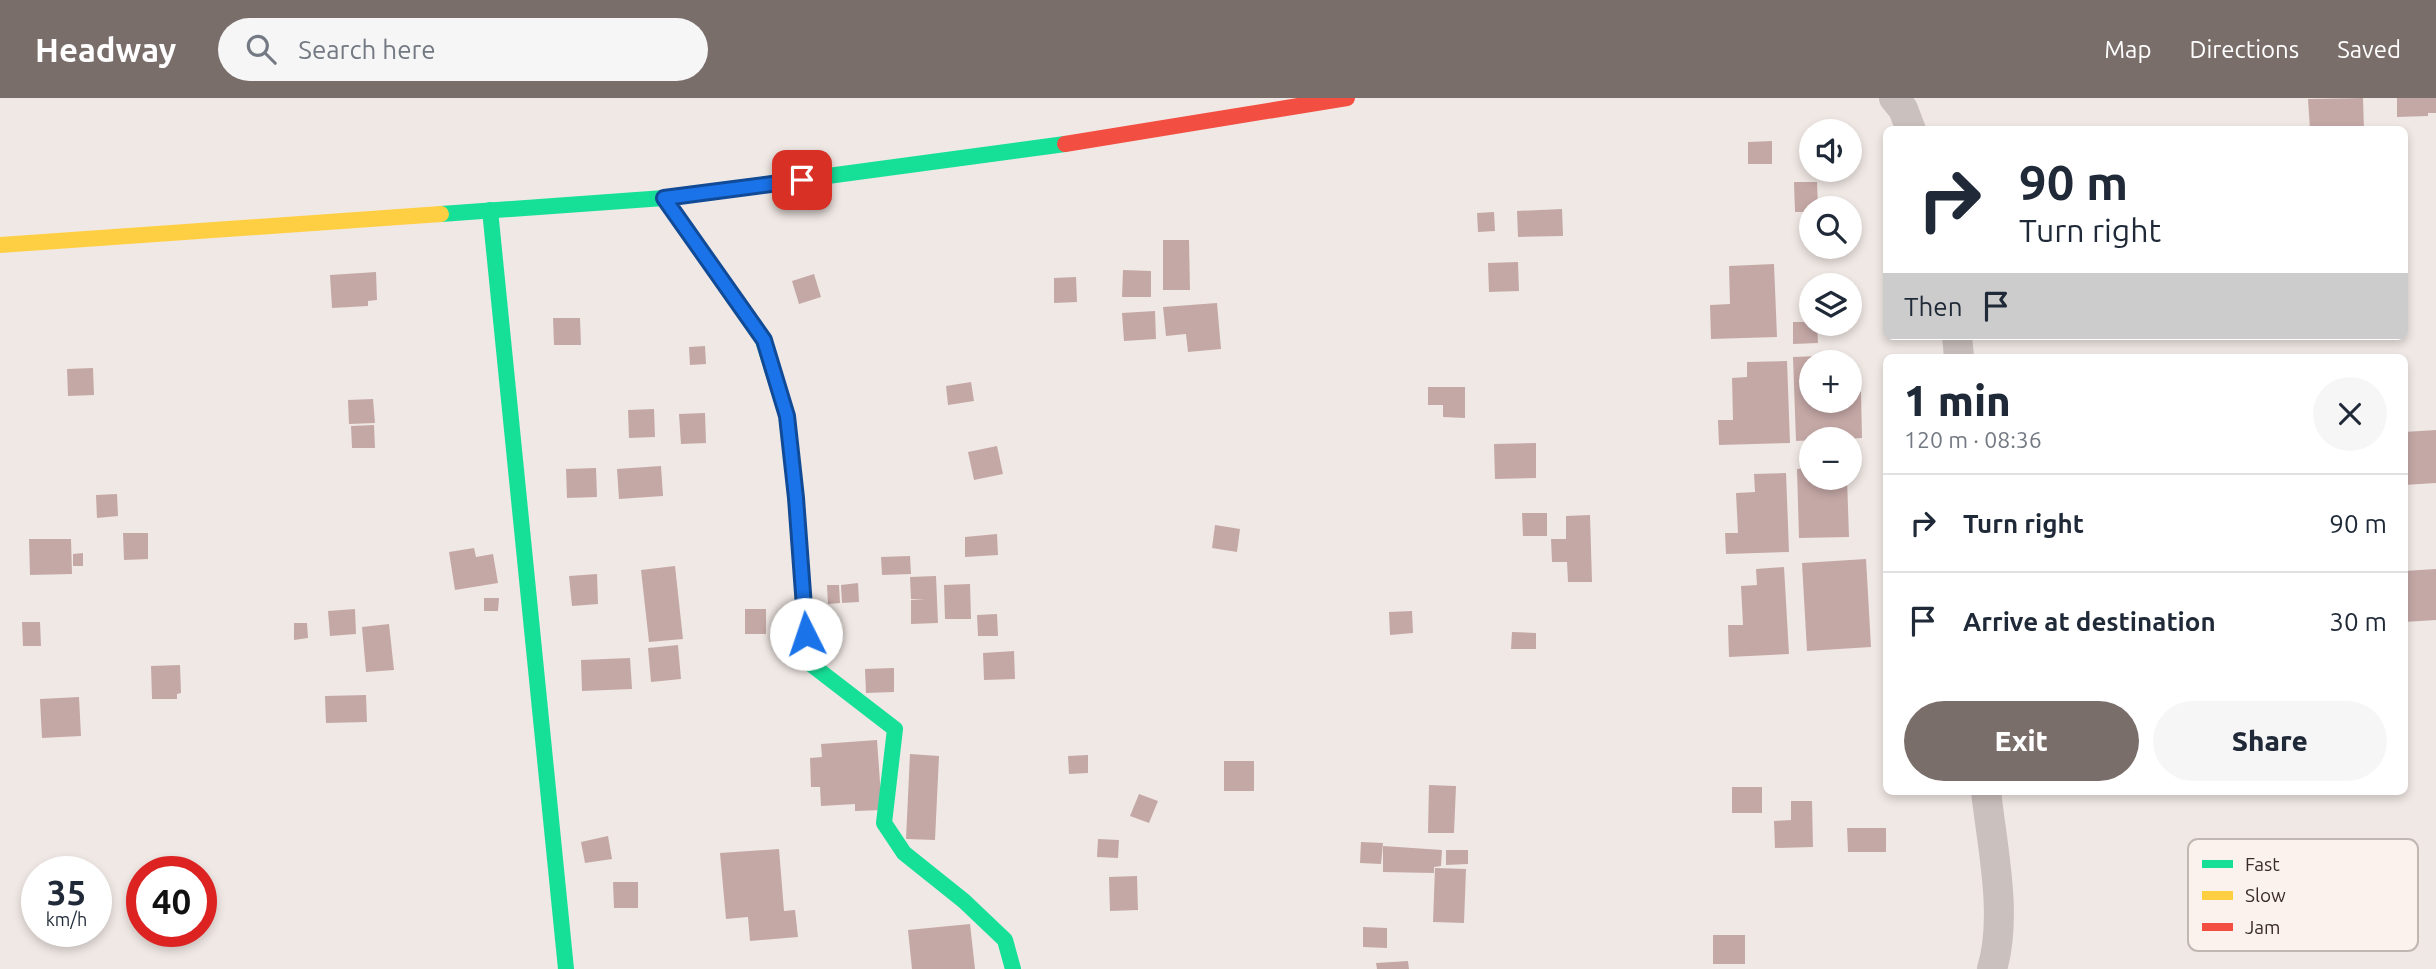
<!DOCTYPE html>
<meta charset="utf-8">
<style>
:root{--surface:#fff;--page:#f6f6f7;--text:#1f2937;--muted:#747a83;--line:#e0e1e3;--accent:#7a6e6b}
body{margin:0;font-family:Ubuntu,sans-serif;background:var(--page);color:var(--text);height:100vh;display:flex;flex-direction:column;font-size:26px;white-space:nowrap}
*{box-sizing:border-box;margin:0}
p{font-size:23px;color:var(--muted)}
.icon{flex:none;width:38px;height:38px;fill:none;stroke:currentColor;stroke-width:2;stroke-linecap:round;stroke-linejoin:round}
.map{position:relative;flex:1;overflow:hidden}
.panel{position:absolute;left:1883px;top:256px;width:525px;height:441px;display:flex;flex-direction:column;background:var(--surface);border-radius:10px;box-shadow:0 4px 10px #0003}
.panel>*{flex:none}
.hud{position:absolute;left:1883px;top:28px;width:525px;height:214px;border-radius:10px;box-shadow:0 4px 10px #0003;background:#fff;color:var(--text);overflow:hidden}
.controls{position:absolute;left:1799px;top:21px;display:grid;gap:14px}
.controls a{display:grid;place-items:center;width:63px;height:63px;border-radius:50%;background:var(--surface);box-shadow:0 4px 10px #0003;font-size:35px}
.speed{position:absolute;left:21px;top:758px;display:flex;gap:14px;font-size:35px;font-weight:700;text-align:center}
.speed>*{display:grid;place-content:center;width:91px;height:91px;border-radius:50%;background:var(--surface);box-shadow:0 4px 10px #0003;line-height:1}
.speed small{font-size:18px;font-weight:400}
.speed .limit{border:10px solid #d22;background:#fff;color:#111}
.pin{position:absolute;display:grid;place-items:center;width:60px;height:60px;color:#fff;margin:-30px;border-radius:14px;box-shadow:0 4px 10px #0006}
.me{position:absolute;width:77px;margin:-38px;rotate:356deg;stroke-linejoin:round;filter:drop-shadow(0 0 5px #0008)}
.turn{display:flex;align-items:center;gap:24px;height:147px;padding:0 21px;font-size:32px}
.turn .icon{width:91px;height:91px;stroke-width:2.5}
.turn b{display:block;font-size:49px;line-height:60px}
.then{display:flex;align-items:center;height:66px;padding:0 21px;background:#0003;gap:14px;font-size:26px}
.round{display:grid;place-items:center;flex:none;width:74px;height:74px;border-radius:37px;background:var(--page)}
.summary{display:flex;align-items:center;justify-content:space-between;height:119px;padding:0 21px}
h1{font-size:42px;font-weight:800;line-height:52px}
.button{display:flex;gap:14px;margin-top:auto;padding:14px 21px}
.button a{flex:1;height:80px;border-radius:42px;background:var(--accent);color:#fff;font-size:28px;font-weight:800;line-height:80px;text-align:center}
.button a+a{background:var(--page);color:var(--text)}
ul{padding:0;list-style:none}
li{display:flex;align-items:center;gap:21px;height:98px;padding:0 21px;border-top:2px solid var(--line)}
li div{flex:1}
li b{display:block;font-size:26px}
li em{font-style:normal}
header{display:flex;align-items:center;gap:42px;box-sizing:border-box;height:98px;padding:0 35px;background:var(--accent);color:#fff}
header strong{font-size:33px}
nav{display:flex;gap:38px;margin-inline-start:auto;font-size:24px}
.search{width:490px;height:63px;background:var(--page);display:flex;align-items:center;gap:18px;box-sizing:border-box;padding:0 24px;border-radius:38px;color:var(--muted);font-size:26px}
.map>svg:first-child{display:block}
.building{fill:#c4a8a6}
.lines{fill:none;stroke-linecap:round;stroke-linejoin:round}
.street{stroke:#cac0bd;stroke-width:30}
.fast{stroke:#16e098;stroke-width:16}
.slow{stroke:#ffcf43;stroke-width:16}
.jam{stroke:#f24e42;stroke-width:16}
.route-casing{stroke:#114b97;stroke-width:18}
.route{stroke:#1a73e8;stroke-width:12}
.key{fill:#fbf2ed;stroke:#c1b7b2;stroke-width:2}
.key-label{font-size:19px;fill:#3b2c2a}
</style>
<header>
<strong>Headway</strong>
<div class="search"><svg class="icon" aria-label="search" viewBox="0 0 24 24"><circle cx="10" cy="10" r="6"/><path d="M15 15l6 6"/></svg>Search here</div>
<nav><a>Map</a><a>Directions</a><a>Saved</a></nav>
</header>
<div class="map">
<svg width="2436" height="871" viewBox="0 0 2436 871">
<rect width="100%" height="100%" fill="#f0e8e4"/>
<g class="building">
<polygon points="2363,0 2364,32 2310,32 2308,1"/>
<polygon points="2397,0 2436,0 2436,15 2428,15 2428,18 2397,19"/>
<polygon points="1772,43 1772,66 1748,66 1748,44"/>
<polygon points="1794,84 1817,84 1818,110 1811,110 1811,114 1795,114"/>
<polygon points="1562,111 1563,138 1518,139 1517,113"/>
<polygon points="1494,114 1495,133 1478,134 1477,115"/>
<polygon points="1163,142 1189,142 1190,192 1163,192"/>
<polygon points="1518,164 1519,193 1489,194 1488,165"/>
<polygon points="1774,166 1777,239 1711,241 1710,207 1730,206 1729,168"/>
<polygon points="1123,172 1151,173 1151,199 1122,199"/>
<polygon points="376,174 377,202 368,203 368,208 332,210 330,177"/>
<polygon points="814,176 821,199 799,206 792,183"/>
<polygon points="1076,179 1077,204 1054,205 1054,180"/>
<polygon points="1217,205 1221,251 1188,254 1186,236 1166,238 1163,209"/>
<polygon points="1155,213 1156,241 1124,243 1122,215"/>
<polygon points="553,220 580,220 581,247 554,247"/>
<polygon points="1793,224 1811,224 1811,226 1817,226 1818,245 1793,246"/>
<polygon points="705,248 706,266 690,267 689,249"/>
<polygon points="1845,257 1845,264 1811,264 1811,303 1850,303 1850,294 1861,294 1862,340 1796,343 1793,259"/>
<polygon points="1787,263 1790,345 1719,347 1718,322 1733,322 1732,280 1747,279 1747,264"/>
<polygon points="93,270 94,297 68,298 67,271"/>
<polygon points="971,284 974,303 948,307 946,288"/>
<polygon points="1428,289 1465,289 1465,320 1443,319 1443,307 1428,307"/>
<polygon points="373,301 375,325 349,326 348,302"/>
<polygon points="654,311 655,339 629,340 628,312"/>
<polygon points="705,315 706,345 681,346 679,316"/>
<polygon points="374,327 375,350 352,350 351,328"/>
<polygon points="2436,332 2436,385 2404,387 2404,334"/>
<polygon points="1536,345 1536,380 1495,381 1494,346"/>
<polygon points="997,348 1003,376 974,382 968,354"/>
<polygon points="661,368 663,398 619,401 617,371"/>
<polygon points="596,370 597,399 567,400 566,371"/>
<polygon points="1811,370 1811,380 1847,380 1849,439 1799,440 1797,371"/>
<polygon points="1786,375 1789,454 1726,456 1725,435 1738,435 1736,395 1755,394 1754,376"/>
<polygon points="117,396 118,418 97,420 96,397"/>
<polygon points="1522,415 1547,415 1547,438 1523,438"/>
<polygon points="1590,417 1592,484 1568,484 1567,464 1552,464 1551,441 1566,441 1566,418"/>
<polygon points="1215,427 1240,431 1237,454 1212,450"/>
<polygon points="123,435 148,435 148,461 124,462"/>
<polygon points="997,436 998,457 965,459 965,439"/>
<polygon points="29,441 71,441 72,476 30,477"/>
<polygon points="474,450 476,459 493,456 498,485 455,492 449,454"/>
<polygon points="83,455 83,468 73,468 73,456"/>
<polygon points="910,458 911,476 882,477 881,459"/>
<polygon points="1866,461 1871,549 1807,553 1802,465"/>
<polygon points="675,468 683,541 649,544 641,472"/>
<polygon points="1784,469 1789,556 1729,559 1728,527 1743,527 1741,488 1757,487 1756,471"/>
<polygon points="2436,471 2436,522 2404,524 2404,473"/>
<polygon points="597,476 598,506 572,508 569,478"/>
<polygon points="936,478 938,525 911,526 911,502 925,501 911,501 910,479"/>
<polygon points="858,485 859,504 842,505 841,487"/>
<polygon points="970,486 971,521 945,521 944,487"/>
<polygon points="827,487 839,487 840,505 828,506"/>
<polygon points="484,500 499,500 498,513 484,513"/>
<polygon points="355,511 356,536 330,538 328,513"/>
<rect x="745" y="511" width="21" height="25"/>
<polygon points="1412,513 1413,535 1390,537 1389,514"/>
<polygon points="997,516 998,538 978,538 977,517"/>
<polygon points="22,524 40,524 41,548 23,548"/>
<polygon points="294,525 307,525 308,540 294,542"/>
<polygon points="389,526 394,572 366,574 362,529"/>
<polygon points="1512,534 1536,535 1536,551 1511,551"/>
<polygon points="678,547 681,581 651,584 648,550"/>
<polygon points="1014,553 1015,581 984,582 983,555"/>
<polygon points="630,560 632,591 582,593 581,562"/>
<polygon points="180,567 181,595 177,596 177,601 152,601 151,568"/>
<polygon points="894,570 894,594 866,595 865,571"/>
<polygon points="366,597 367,624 326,625 325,598"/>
<polygon points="79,599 81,638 42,640 40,601"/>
<polygon points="877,642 882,712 855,713 855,706 821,708 820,689 811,689 810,660 822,659 821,646"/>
<polygon points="910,656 939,658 935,742 906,741"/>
<polygon points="1088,657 1088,675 1069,676 1068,658"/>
<rect x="1224" y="663" width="30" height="30"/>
<polygon points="1429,687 1456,688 1454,735 1428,735"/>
<rect x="1732" y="689" width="30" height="26"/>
<polygon points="1139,696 1158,703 1149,725 1130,718"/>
<polygon points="1791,703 1812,703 1813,749 1775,750 1774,723 1791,722"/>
<polygon points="1847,730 1886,730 1886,754 1848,754"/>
<polygon points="608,738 612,761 585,765 581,744"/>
<polygon points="1098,741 1119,742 1118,760 1097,759"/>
<polygon points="1361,744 1383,745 1381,766 1360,765"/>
<polygon points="1383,748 1442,752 1441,768 1434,769 1434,775 1383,774"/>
<polygon points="779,751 784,813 795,812 798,839 750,843 748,819 726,821 720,755"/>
<polygon points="1446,752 1468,752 1468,766 1446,767"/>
<polygon points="1435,770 1466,771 1464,825 1433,824"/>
<polygon points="1137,778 1138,812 1110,813 1109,779"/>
<polygon points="613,784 638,784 638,810 614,810"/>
<polygon points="970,826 975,871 912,871 908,832"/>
<polygon points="1363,829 1387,830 1387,850 1363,849"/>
<rect x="1713" y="837" width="32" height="29"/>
<polygon points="1408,863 1409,871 1377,871 1376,865"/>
</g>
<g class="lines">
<g class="street">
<polyline points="1894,0 1903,11 1911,32"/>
<polyline points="1957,238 1959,259"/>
<path d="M 1986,693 C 1992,748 2008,818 1992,871"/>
</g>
<g class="fast">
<polyline points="664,100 763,242 787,318 796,400 808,564 895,631 884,725 904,755 964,803 1005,842 1013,871"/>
<polyline points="490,112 566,871"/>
<polyline points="441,116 664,100 1065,46"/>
</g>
<polyline class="slow" points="0,147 441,116"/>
<polyline class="jam" points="1065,46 1347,0"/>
</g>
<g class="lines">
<g class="route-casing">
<polyline id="route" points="802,82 664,100 764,242 787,318 796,400 806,536"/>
</g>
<use href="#route" class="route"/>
</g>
<rect x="2188" y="741" width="230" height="112" rx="10" class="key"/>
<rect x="2202" y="762" width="31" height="8" fill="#16e098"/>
<rect x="2202" y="793" width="31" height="9" fill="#ffcf43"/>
<rect x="2202" y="825" width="31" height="8" fill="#f24e42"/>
<g class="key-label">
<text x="2245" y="773">Fast</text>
<text x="2245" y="804">Slow</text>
<text x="2245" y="836">Jam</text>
</g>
</svg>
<div class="controls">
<a><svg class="icon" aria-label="sound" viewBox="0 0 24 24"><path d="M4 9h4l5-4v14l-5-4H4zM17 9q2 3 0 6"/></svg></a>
<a><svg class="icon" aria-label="search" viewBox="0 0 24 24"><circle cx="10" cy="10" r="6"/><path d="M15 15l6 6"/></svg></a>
<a><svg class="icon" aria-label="layers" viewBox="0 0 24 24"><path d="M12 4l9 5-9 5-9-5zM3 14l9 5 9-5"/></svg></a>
<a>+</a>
<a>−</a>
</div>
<div class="speed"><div>35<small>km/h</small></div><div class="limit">40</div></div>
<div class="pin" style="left:802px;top:82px;background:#d93025"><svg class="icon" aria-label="arrive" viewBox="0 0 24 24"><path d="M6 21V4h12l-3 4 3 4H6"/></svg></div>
<svg class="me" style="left:806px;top:536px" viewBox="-20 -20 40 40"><circle r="19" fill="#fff"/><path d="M0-13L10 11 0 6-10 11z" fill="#1a73e8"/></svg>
<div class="hud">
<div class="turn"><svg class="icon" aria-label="right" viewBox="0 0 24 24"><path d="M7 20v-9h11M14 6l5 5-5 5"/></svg><div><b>90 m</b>Turn right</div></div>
<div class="then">Then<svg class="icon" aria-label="arrive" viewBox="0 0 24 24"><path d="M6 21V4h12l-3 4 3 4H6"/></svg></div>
</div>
<section class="panel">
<div class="summary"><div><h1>1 min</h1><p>120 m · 08:36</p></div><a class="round"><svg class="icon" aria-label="close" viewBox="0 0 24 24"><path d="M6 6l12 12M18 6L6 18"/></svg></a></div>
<ul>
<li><svg class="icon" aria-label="right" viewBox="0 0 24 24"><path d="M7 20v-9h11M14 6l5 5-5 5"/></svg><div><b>Turn right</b></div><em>90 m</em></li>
<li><svg class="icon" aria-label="arrive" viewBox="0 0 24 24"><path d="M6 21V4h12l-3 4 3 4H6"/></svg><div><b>Arrive at destination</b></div><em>30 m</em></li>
</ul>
<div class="button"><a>Exit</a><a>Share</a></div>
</section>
</div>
